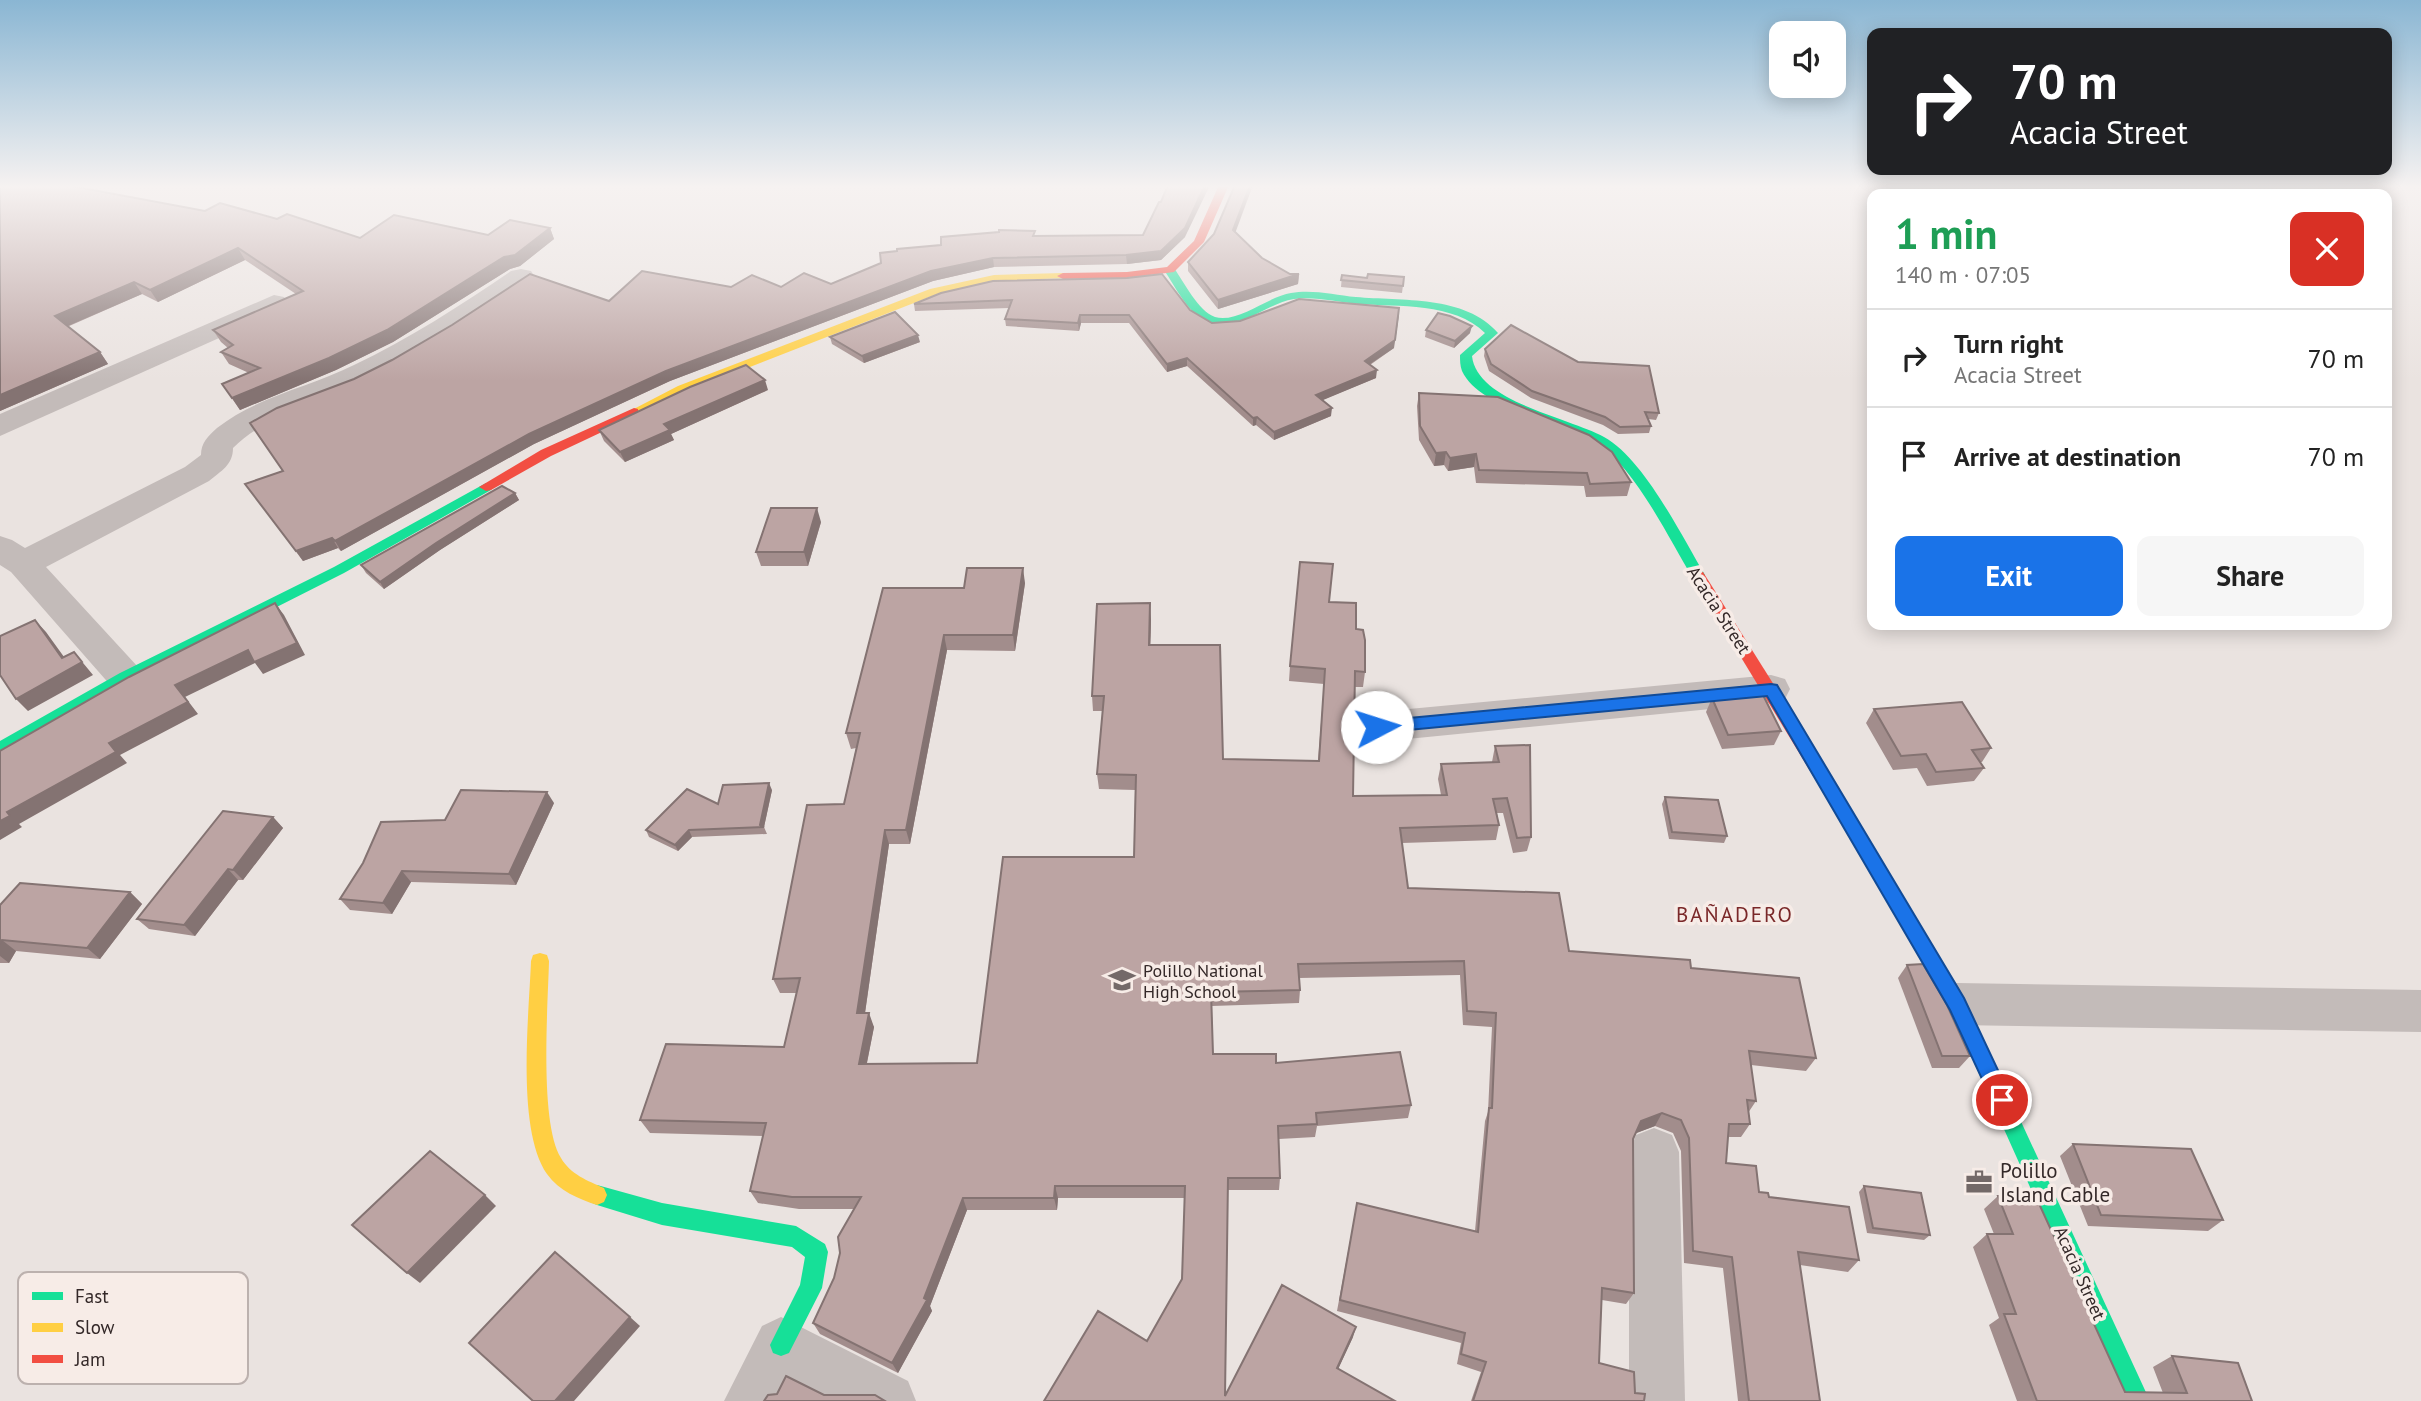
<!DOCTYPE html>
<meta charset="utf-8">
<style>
:root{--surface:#fff;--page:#f6f6f6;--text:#222;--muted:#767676;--line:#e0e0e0;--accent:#1a73e8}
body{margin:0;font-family:"PT Sans",sans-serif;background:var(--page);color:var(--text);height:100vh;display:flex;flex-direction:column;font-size:26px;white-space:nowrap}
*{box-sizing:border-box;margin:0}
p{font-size:23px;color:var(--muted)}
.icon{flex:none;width:38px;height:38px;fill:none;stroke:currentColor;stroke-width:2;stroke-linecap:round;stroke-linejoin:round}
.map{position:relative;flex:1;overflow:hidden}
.panel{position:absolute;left:1867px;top:189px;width:525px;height:441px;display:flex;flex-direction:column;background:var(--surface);border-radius:14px;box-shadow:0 4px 18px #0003}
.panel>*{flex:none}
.hud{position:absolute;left:1867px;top:28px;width:525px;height:147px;border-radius:14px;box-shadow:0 4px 18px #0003;background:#202124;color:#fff;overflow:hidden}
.fabs{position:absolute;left:1769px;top:21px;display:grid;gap:14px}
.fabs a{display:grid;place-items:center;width:77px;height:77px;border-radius:14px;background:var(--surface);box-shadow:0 4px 18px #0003;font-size:35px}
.pin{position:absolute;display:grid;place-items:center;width:60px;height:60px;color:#fff;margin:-30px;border:4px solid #fff;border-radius:50%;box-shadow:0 2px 7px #0007}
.me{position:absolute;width:77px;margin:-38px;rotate:85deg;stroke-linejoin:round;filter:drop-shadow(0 0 5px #0008)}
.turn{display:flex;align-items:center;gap:24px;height:147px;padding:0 28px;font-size:32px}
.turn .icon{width:91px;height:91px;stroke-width:2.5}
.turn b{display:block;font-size:49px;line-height:60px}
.round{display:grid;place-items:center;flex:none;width:74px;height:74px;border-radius:14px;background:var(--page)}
.headline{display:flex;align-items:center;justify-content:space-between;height:119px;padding:0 28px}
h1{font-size:42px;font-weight:700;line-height:52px;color:#1e9e55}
.primary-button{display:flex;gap:14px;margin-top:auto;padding:14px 28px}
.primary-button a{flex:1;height:80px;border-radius:14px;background:var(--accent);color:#fff;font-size:28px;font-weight:700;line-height:80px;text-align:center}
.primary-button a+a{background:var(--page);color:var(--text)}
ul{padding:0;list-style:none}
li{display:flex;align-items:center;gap:21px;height:98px;padding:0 28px;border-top:2px solid var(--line)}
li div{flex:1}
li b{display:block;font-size:26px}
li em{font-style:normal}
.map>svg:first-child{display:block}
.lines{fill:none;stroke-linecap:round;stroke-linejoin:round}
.street{fill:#c3bbb9;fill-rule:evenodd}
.fast{fill:#16e098;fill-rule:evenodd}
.slow{fill:#ffcf43;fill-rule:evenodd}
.jam{fill:#f24e42;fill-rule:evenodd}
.wall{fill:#a28d8c}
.shaded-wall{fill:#847372}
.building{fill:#bca4a3;stroke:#847372;stroke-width:2}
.route{fill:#1a73e8;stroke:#114b97;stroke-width:2}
.labels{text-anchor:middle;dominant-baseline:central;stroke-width:7;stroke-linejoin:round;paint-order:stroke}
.street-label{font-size:18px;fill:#332828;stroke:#f7ece7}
.poi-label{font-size:18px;fill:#332828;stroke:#f7ece7;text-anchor:start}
.quarter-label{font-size:21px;letter-spacing:2px;fill:#7a2829;stroke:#f7ece7}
.near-poi-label{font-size:21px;fill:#332828;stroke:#f7ece7;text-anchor:start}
.key{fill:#f7ece7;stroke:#bcb1ae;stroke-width:2}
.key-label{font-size:19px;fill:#332828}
</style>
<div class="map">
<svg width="2421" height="1401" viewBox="0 0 2421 1401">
<rect width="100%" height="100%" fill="#eae3e0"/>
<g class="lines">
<g class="street">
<path d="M 521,269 L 531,271 L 535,277 L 531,283 C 481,317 430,350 376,378 C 330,401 270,411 233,448 C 233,465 221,471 209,481 L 46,567 L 138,667 L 144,677 L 138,687 L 125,691 L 112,687 L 11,572 L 0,565 L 0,536 L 12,540 L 25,548 L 185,467 L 201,455 C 201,443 208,436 217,428 C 256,397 310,387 354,365 C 409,339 461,305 511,271 Z"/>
<polygon points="274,295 284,297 288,303 284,309 0,436 0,414"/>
<polygon points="1771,675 1785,679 1790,689 1785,699 1771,703 1377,742 1363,737 1357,727 1363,717 1377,712"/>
<polygon points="1957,983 2421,990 2421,1032 1957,1025 1941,1019 1934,1004 1941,989"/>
<polygon points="1654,1128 1672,1135 1679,1152 1685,1401 1629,1401 1629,1152 1636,1135"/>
<polygon points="781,1317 908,1381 916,1401 830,1401 792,1381 782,1401 724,1401 762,1326"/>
</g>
<g class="fast">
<path d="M 1170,267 L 1174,268 C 1184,282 1198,311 1215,317 C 1237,324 1269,296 1291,293 C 1312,289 1335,295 1356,297 C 1400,301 1466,295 1498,333 L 1472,356 C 1477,402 1568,417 1604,437 C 1644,459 1681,535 1705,575 L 1703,578 L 1693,578 C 1668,538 1634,464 1593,441 C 1558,422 1480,409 1462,371 C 1460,366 1460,360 1460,355 L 1485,333 C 1454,302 1398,307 1358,304 C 1337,302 1315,296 1294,299 C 1264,304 1241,332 1209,322 C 1189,316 1175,286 1164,270 Z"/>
<polygon points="486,483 493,487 491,490 344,573 130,681 0,755 0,741 120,673 334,567"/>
<polygon points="1824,773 1830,774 1964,998 2150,1401 2126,1401 1950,1009 1818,784 1816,779 1818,774"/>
<polygon points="597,1185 662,1203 796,1226 825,1244 828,1252 822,1288 789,1353 781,1356 773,1353 770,1345 800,1285 805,1257 792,1247 662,1225 597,1205 590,1202 587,1195 590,1188"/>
</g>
<g class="slow">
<polygon points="1063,273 1067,274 1067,278 994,281 937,294 686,392 638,415 630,415 628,412 678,386 930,289 994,275"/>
<path d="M 540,953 L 547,955 L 549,961 C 548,1005 539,1123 561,1158 C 570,1174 588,1181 604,1188 L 607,1195 L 604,1202 L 597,1205 C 579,1199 559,1191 547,1174 C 516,1129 529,1016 531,961 L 533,955 Z"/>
</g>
<g class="jam">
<polygon points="1219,185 1229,185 1204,242 1174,272 1127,278 1063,279 1057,276 1063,273 1127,272 1167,267 1194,241"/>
<polygon points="634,408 638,409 638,415 551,456 491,490 486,491 479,487 541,450"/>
<polygon points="1698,570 1703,572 1830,774 1832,779 1830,784 1818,784 1691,575"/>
</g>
</g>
<g class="wall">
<polygon points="0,185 84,185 80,188 205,211 277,219 360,238 488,235 550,228 554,239 520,266 510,269 393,342 336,370 240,410 222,384 249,373 229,364 221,352 228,348 221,342 213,330 296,294 245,260 158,302 142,294 67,327 100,352 108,364 0,411"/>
<polygon points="1236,232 1262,258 1290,274 1299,274 1298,284 1218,309 1188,271 1188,262 1214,234"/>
<polygon points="1035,236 1185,237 1161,260 1127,264 994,267 933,281 670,381 534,444 341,551 338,548 303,561 245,484 282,471 609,301 731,287 781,287 831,284 941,245"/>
<polygon points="1342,275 1367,278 1404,277 1402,293 1341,287"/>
<polygon points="941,293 1190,310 1212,323 1394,348 1370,365 1376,378 1322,400 1331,416 1274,440 1256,425 1253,426 1187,366 1167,372 1129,323 1081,323 1079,331 1006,326 1005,319 1009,308 915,311 914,304"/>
<polygon points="1426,330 1470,333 1454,348 1425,337"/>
<polygon points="830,337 920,342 864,363 832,344"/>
<polygon points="1485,349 1659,413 1656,420 1648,419 1651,426 1649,433 1618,434 1603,425 1531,398 1489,371 1484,356"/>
<polygon points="768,390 671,434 674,440 625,462 604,441 599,430"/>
<polygon points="1419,393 1631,482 1627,496 1586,497 1584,486 1476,483 1474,467 1448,471 1444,465 1434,466 1419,440 1417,406"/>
<polygon points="515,493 519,500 440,550 384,589 366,573 361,565"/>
<polygon points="821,522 808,566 761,566 756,552"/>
<polygon points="1025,583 1015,651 947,650 910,844 889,844 865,1013 874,1027 867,1063 977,1063 1134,857 1135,790 1099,789 1097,774 1103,711 1093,711 1092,696 1151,619 1150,645 1223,759 1318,761 1324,684 1289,681 1290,666 1329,602 1356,629 1365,672 1363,687 1355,687 1353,796 1441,795 1438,779 1441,764 1492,762 1495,746 1531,837 1527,851 1513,853 1503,813 1497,813 1499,825 1496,840 1402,843 1408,888 1569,951 1691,968 1816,1058 1806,1071 1751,1065 1756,1101 1748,1113 1750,1124 1741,1137 1728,1137 1726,1163 1759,1192 1769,1197 1859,1260 1848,1272 1800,1265 1820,1401 1738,1401 1723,1268 1684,1263 1681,1151 1673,1133 1655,1126 1636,1133 1633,1139 1634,1293 1626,1304 1602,1300 1599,1363 1644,1401 1471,1401 1481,1372 1457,1364 1461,1343 1337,1311 1357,1203 1475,1231 1485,1121 1488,1112 1492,1027 1463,1025 1460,975 1299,978 1300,990 1299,1003 1212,1006 1213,1054 1276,1063 1411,1105 1408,1118 1317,1126 1315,1137 1279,1139 1280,1178 1279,1190 1227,1190 1225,1396 1353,1337 1338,1369 1395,1401 1044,1401 1147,1341 1182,1279 1185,1198 1058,1198 1057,1210 967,1210 930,1306 932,1311 898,1373 820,1334 813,1323 834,1278 854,1209 799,1209 758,1203 750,1191 763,1136 650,1133 640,1120 784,1047 797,993 780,993 773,979 844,804 856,748 851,749 846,733 964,588"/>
<polygon points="1712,698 1781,731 1774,745 1722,749 1706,712"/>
<polygon points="1874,709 1991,748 1982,762 1980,762 1984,768 1974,781 1927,786 1917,768 1893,770 1866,723"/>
<polygon points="772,790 764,827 767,834 692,837 678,851 649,837 646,830 718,804"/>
<polygon points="1665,797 1727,836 1724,843 1669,839 1662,804"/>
<polygon points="554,803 516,885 411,882 392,914 350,910 340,899 363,863 445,820"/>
<polygon points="273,817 283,828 243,880 238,880 195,936 149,929 137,919"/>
<polygon points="130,892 142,904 100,959 16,951 9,963 0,963 0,905"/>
<polygon points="1907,965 1970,1056 1959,1068 1932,1068 1898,978"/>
<polygon points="2073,1144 2223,1220 2208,1231 2088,1226 2060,1156"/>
<polygon points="1864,1186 1930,1235 1924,1240 1867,1233 1859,1192"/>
<polygon points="1998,1196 2125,1392 2163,1393 2153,1367 2172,1356 2252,1401 2017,1401 1989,1325 1999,1318 1973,1247 1987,1234 1994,1234 1984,1209"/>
</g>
<g class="shaded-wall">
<polygon points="61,185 84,185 68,195"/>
<polygon points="1205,185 1210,185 1185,237 1161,260 1127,264 1126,255"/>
<polygon points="1250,185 1253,185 1233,239 1233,230"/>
<polygon points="550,228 554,239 520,266 510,269 393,342 336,370 240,410 232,398"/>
<polygon points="238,248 245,260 158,302 150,290"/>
<polygon points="993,258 994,267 933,281 670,381 534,444 341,551 335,541 529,434 666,371 931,271"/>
<polygon points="1299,274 1298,284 1218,309 1218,300"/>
<polygon points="134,282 142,294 63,328 55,316"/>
<polygon points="1080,315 1081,323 1079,331 1078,323"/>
<polygon points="1399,315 1394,348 1364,368 1365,361"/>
<polygon points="1472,326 1470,333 1454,348 1455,341"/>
<polygon points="918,335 920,342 864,363 862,356"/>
<polygon points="100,352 108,364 0,411 0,395"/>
<polygon points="1187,358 1187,366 1167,372 1167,364"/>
<polygon points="1377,370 1376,378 1316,403 1316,395"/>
<polygon points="765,380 768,390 671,434 674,440 625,462 620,452 664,424"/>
<polygon points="1332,408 1331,416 1274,440 1274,432"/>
<polygon points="1257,417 1256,425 1253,426 1253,418"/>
<polygon points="1446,452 1444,465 1434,466 1436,453"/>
<polygon points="1476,454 1474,467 1448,471 1450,458"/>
<polygon points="515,493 519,500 440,550 384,589 380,582 436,543"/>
<polygon points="817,508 821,522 808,566 804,552"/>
<polygon points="332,538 338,548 303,561 296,551"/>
<polygon points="1023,568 1025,583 1015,651 1013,635"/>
<polygon points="275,603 284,615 305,655 263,674 255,663 185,697 198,714 120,755 127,763 19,824 22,827 0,840 0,821 7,812 109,743 175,685"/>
<polygon points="1150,603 1151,619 1150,661 1149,645"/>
<polygon points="35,620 46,632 72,668 74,652 93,675 28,711 16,699 62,658"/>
<polygon points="944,635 947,650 910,844 906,830"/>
<polygon points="769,783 772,790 764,827 760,825"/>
<polygon points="547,792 554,803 516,885 509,874"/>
<polygon points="273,817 283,828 243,880 233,870"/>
<polygon points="689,830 692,837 678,851 675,845"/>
<polygon points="885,830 889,844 863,1027 857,1013"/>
<polygon points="228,869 238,880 195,936 184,925"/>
<polygon points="402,871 411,882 392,914 383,903"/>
<polygon points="130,892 142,904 100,959 87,948"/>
<polygon points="2,940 16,951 9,963 0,956 0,943"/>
<polygon points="869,1013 874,1027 864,1077 859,1064"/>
<polygon points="1662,1113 1655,1126 1634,1134 1641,1121"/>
<polygon points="1055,1186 1058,1198 1057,1210 1054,1198"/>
<polygon points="485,1195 496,1206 420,1283 407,1273"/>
<polygon points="963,1198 967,1210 930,1306 932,1311 898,1373 892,1363 924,1298"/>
<polygon points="630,1317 640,1326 574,1401 555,1401"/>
<polygon points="1356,1327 1353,1337 1334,1378 1337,1368"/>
</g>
<g class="building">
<polygon points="0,185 66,185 205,211 220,203 277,219 287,214 360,238 394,215 488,235 510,220 550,228 515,255 504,257 387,330 329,358 232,398 222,384 260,368 221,352 233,345 213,330 303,291 238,248 150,290 134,282 55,316 100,352 0,395"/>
<polygon points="1168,185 1205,185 1185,228 1161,251 1126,255 993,258 931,271 666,371 529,434 335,541 332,538 296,551 245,484 283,471 250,423 277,408 354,379 392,360 452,325 530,274 609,301 642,271 731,287 752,275 781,287 804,273 831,284 881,263 880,253 897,251 897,249 941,245 941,237 999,232 999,230 1035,231 1033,236 1143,235 1159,202 1161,202"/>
<polygon points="1235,185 1250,185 1233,230 1262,258 1290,274 1299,274 1218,300 1188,262 1214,234"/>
<polygon points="1162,274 1190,310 1212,323 1240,321 1299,299 1399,308 1395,340 1365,361 1377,370 1316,395 1332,408 1274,432 1257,417 1253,418 1187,358 1167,364 1129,315 1080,315 1078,323 1005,319 1012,300 914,304 941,293 993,281 1127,278"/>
<polygon points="1368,274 1404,277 1403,286 1341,280 1342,275 1367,278"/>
<polygon points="895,312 918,335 862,356 830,337"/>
<polygon points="1438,313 1450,316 1472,326 1455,341 1426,330"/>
<polygon points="1511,325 1578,362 1649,366 1659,413 1645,412 1651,426 1620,427 1605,417 1532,391 1491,364 1485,349"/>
<polygon points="746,365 765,380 664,424 670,430 620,452 599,430 690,387"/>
<polygon points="1419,393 1498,397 1589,435 1612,452 1631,482 1590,484 1587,473 1479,470 1476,454 1450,458 1446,452 1436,453 1420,426"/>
<polygon points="502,486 515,493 436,543 380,582 361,565"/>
<polygon points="771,508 817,508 804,552 756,552"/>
<polygon points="1300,562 1333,564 1329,602 1356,603 1356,629 1363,630 1365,640 1365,672 1355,671 1353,796 1447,795 1441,764 1499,762 1495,746 1530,745 1531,837 1517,838 1507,798 1493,799 1499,825 1400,828 1408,888 1559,893 1569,951 1690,960 1691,968 1799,978 1816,1058 1749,1051 1756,1101 1747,1100 1750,1124 1729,1124 1726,1163 1756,1166 1759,1192 1768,1193 1769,1197 1849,1207 1859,1260 1798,1252 1820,1401 1749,1401 1732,1257 1693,1251 1689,1138 1681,1120 1662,1113 1641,1121 1633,1139 1634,1293 1602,1288 1599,1363 1634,1372 1635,1393 1645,1394 1644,1401 1473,1401 1486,1362 1461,1354 1465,1333 1340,1300 1357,1203 1478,1232 1489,1108 1492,1108 1496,1013 1467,1011 1464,961 1298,964 1300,990 1211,992 1213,1054 1276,1054 1276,1063 1400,1052 1411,1105 1316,1113 1317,1124 1278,1126 1280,1178 1228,1178 1225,1396 1282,1285 1356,1327 1337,1368 1395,1401 1044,1401 1098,1311 1147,1341 1182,1279 1185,1186 1055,1186 1054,1198 963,1198 924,1298 927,1300 892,1363 813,1323 834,1278 840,1253 838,1237 861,1197 792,1197 750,1191 766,1123 640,1120 666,1044 784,1047 800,978 773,979 807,805 844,804 860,733 846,733 883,588 964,588 967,568 1023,568 1013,635 944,635 906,830 885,830 857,1013 869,1013 859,1064 977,1063 1003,857 1134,857 1136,775 1097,774 1104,696 1092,696 1097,604 1150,603 1149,645 1220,645 1223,759 1319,761 1325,669 1290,666"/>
<polygon points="275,603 297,643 254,662 248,650 175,685 188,702 109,743 116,752 7,812 10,816 0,821 0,751 129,677"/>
<polygon points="35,620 62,658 74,652 82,662 16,699 0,675 0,636"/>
<polygon points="1762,693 1781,731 1728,735 1712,698"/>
<polygon points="1962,702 1991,748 1972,750 1984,768 1936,772 1926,754 1901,756 1874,709"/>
<polygon points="769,783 760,825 764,827 689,830 675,845 646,830 687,789 718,804 723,785"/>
<polygon points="461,790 547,792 509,874 402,871 383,903 340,899 363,863 381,822 445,820"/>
<polygon points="1665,797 1718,800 1727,836 1672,832"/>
<polygon points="223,811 273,817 233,870 228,869 184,925 137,919"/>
<polygon points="20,883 130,892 87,948 2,940 0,943 0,905"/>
<polygon points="1923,964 1947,1005 1970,1056 1942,1056 1907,965"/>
<polygon points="2073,1144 2191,1149 2223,1220 2101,1215"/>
<polygon points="430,1151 485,1195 407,1273 352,1225"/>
<polygon points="1864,1186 1921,1193 1930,1235 1873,1228"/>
<polygon points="1998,1196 2036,1197 2125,1392 2187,1393 2172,1356 2238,1363 2252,1401 2037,1401 2004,1314 2016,1314 1987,1234 2013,1234"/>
<polygon points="555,1252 630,1317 555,1401 533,1401 469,1343"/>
<polygon points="786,1376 824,1395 875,1395 885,1401 764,1401 768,1395 777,1394"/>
</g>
<linearGradient id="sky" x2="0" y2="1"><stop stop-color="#8ab6d3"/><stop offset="0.49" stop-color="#f6f2f1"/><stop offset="1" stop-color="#f6f2f1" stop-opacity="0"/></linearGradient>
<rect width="2421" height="381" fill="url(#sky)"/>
<polygon class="route" points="1771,684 1777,685 1964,998 2012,1100 2009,1107 2002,1109 1995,1107 1950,1010 1767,696 1377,733 1369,727 1377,721"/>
<defs>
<g id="school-bare" transform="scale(2.1)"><path d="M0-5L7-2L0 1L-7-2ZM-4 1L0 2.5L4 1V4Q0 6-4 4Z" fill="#736968" stroke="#f7ece7" stroke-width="2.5" paint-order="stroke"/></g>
<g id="office-bare" transform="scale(2.1)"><path d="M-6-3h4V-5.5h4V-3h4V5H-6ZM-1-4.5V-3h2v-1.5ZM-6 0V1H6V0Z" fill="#736968" stroke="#f7ece7" stroke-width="2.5" paint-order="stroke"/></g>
</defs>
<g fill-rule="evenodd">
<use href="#school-bare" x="1122" y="980"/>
<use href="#office-bare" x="1979" y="1182"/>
</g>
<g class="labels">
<g class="street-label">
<text transform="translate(1719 610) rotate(57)">Acacia Street</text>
<text transform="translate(2080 1273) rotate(66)">Acacia Street</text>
</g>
<g class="poi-label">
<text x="1143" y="970">Polillo National<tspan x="1143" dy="21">High School</tspan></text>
</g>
<g class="quarter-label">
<text x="1735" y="914">BAÑADERO</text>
</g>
<g class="near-poi-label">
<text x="2000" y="1170">Polillo<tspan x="2000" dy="24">Island Cable</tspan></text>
</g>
</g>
<rect x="18" y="1272" width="230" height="112" rx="10" class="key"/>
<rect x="32" y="1292" width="31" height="8" fill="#16e098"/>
<rect x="32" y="1323" width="31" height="9" fill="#ffcf43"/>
<rect x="32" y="1355" width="31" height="8" fill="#f24e42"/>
<g class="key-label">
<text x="75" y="1303">Fast</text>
<text x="75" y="1334">Slow</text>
<text x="75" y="1366">Jam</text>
</g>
</svg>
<div class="fabs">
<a><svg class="icon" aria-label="sound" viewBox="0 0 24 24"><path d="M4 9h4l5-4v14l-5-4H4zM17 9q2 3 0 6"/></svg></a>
</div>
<div class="pin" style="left:2002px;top:1100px;background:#d93025"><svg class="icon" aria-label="arrive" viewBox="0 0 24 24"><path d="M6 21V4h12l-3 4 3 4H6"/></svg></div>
<svg class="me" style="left:1377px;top:727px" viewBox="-20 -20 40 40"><circle r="19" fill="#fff"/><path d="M0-13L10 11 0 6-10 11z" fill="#1a73e8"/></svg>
<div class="hud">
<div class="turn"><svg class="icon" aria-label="right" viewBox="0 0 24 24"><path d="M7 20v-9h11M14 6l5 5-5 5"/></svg><div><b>70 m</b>Acacia Street</div></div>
</div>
<section class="panel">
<div class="headline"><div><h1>1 min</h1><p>140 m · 07:05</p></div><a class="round" style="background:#d93025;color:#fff"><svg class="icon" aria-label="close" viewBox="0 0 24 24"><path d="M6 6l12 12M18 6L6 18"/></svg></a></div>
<ul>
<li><svg class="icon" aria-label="right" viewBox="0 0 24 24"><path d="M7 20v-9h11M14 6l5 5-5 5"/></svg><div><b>Turn right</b><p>Acacia Street</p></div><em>70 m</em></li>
<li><svg class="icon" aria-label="arrive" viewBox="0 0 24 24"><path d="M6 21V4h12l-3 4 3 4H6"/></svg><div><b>Arrive at destination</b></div><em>70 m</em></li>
</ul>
<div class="primary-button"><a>Exit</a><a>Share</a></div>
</section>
</div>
